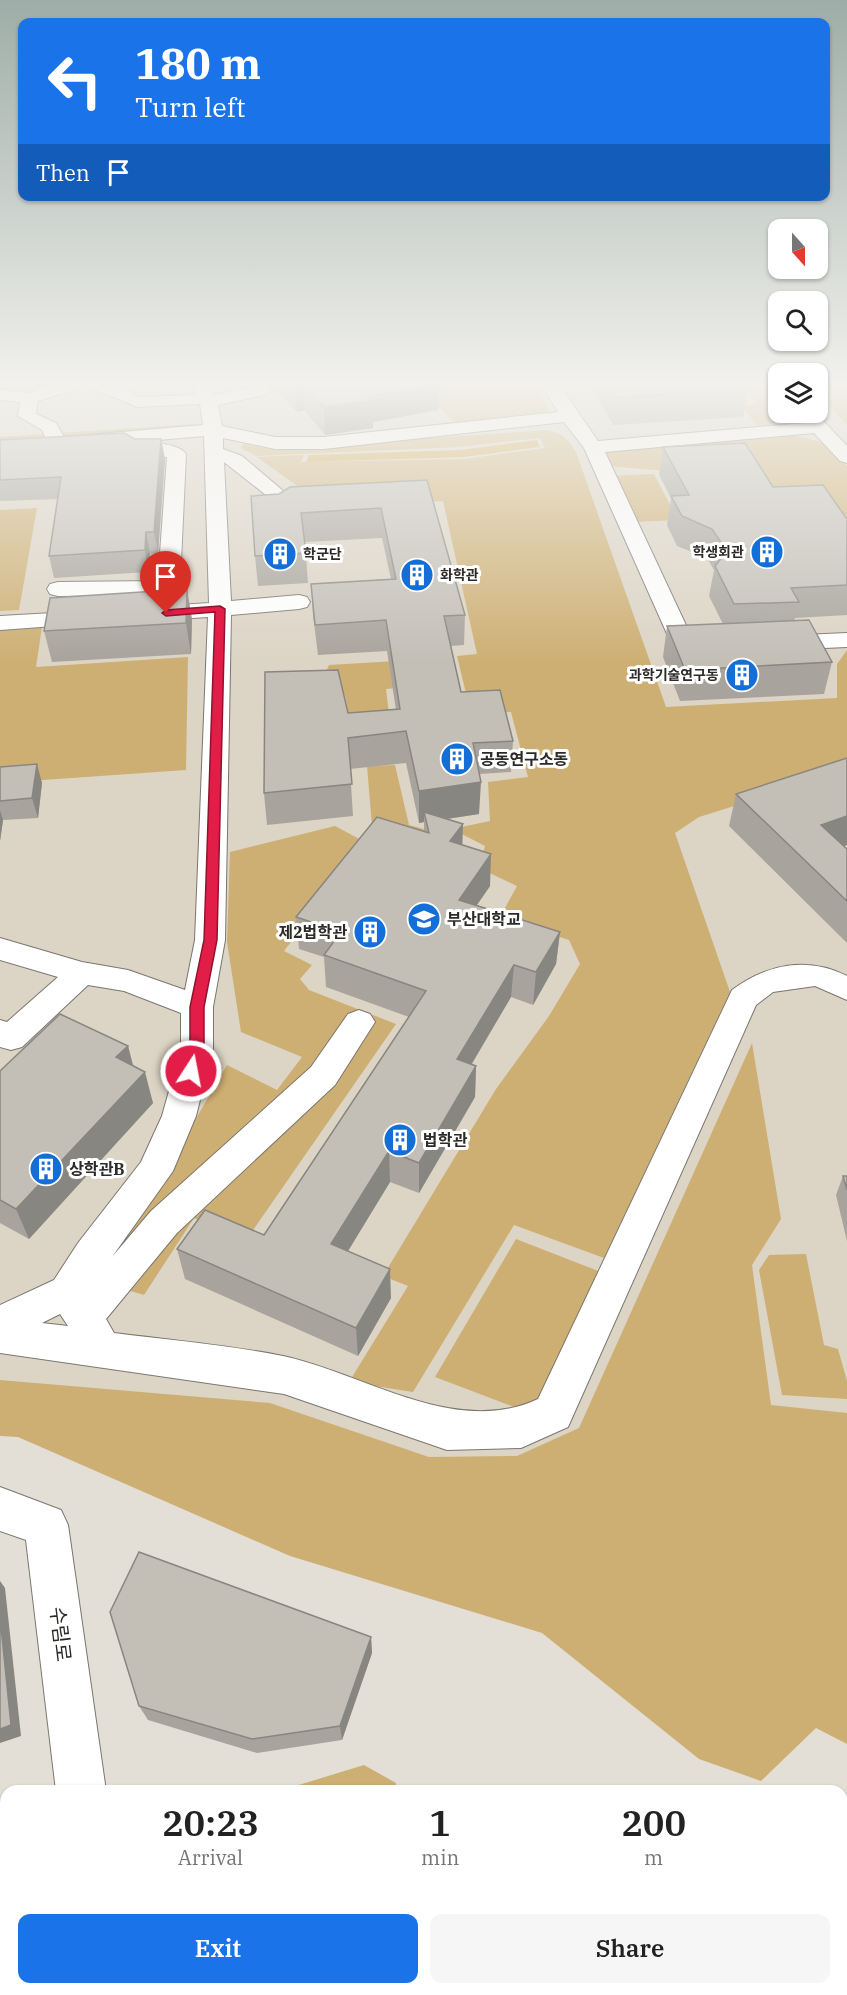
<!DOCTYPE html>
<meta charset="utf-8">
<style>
:root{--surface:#fff;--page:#f6f6f6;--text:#222;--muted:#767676;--accent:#1a73e8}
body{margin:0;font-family:"IBM Plex Serif","Noto Sans KR",serif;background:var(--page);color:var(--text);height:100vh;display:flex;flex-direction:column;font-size:22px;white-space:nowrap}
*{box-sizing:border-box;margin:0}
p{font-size:20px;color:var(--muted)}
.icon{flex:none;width:33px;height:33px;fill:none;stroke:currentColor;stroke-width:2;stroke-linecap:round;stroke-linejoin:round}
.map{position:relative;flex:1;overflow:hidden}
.details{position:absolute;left:0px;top:1785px;width:848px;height:210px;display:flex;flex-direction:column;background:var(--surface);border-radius:18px 18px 0 0;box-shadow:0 2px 4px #0004}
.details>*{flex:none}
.guide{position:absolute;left:18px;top:18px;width:812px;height:183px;border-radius:12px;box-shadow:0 2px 4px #0004;background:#1a73e8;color:#fff;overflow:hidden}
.needle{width:39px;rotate:159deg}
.controls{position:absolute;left:768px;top:219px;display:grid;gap:12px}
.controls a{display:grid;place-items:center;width:60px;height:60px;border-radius:12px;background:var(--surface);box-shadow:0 2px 4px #0004;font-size:30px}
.pin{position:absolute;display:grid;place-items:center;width:51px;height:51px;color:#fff;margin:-62px -26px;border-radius:50% 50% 50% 0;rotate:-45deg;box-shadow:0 0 6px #0007}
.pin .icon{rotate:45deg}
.me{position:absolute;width:66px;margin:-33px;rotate:11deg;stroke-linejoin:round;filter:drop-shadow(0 0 4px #0008)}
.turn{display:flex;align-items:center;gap:21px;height:126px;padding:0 18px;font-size:27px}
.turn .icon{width:78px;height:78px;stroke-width:2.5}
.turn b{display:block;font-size:42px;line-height:51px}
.then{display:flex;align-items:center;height:57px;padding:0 18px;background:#0003;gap:12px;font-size:22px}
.eta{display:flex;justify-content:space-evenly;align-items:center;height:102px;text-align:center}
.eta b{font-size:36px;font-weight:600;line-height:42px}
.button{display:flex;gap:12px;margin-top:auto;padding:12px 18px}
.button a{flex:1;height:69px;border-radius:12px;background:var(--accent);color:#fff;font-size:24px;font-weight:600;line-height:69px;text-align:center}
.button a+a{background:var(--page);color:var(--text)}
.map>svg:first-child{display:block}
.built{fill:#dcd4c5}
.green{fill:#ceaf73}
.water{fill:#cfa346}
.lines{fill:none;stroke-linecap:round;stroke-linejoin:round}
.minor-casing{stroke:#7a766f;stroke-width:2}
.major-casing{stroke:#c0bfbe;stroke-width:3}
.minor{fill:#fff;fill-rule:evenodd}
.major{fill:#c0d9fb;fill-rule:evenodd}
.wall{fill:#a8a49d}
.shaded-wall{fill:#888680}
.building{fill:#c3bfb7;stroke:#888680;stroke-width:1.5}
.route{fill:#e11d48;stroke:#92132f;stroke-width:1.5}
.labels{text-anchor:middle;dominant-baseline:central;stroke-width:6;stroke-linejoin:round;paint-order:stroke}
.far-poi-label{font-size:14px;font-weight:bold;fill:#2d2b28;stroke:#fff;text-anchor:end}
.poi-label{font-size:16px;font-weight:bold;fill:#2d2b28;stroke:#fff;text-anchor:start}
.near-street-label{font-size:20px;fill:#2d2b28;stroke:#fff}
</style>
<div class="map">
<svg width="847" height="1995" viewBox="0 0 847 1995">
<rect width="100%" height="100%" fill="#e3dfd7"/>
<polygon class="built" points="0,383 778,383 778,412 818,412 818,383 847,383 847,1612 0,1426"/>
<g class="green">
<polygon points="414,383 534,383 549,410 540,415 459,427"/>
<polygon points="727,383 769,383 778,393 778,412 788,413 775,424 758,426 741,406 757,404 746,389"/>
<polygon points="818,383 847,383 847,425 818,393"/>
<polygon points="193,424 194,428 0,441 0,437"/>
<path d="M 547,430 C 562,433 568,439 576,452 L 666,707 L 837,698 L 837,664 L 847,650 L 847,771 L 699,817 L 675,833 L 730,992 L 604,1258 L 514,1225 L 413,1392 L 349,1382 L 408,1286 L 383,1276 L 496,1089 L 549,1016 L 580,964 L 569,940 L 500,917 L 517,886 L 479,868 L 485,846 L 452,829 L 490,821 L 488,782 L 528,777 L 511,712 L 471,714 L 457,656 L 477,654 L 443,501 L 325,506 L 257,457 L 304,455 L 301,462 L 464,459 L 545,448 L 540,438 L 459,447 L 256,456 L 241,448 L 243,444 L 270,449 Z"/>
<polygon points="788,434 826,443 847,466 847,531 771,515 737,468 654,470 610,466 600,449"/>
<polygon points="654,474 678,520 636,522 612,476"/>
<polygon points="37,508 19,610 0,611 0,510"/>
<polygon points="42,627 36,667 188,657 186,770 0,783 0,630"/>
<polygon points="446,658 452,683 386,689 392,739 354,742 345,695 298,690 324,677 329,665"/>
<polygon points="395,765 409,825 431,831 406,843 372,826 367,766"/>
<polygon points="335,826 367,843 284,951 312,965 300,979 309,990 396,1024 249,1236 194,1218 144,1295 81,1276 194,1122 227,1065 277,1090 302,1057 241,1032 227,942 230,852"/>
<polygon points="752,1043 781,1219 752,1265 771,1405 847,1413 847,1744 816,1728 761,1781 699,1759 542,1633 290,1556 18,1437 0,1436 0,1380 270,1403 429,1457 517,1456 579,1428"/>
<polygon points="516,1239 606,1274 538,1416 435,1377"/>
<polygon points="806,1254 824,1345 838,1349 847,1381 847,1399 782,1395 759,1270 769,1255"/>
<polygon points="364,1765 396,1783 395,1791 279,1791"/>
<polygon points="842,1941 847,1946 847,1995 509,1995 512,1989 842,1989"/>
</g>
<g class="water">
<polygon points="0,383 68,383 42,391 0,391"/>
<polygon points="537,440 540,447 464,457 306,462 309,455 460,450"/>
</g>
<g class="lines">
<g class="minor-casing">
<g id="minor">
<path d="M 58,383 L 84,383 L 81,387 L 38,401 L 36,414 L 56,423 L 64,437 L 203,425 L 200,404 L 137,407 L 90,387 L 87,383 L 110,383 L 140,397 L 196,395 L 190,383 L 208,383 L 214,395 L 262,385 L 268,386 L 271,390 L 268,394 L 218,405 L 222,426 L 275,437 L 324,437 L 558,412 L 540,383 L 558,383 L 598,441 L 805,423 L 796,412 L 815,412 L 847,446 L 847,463 L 840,461 L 814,433 L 605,452 L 692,638 L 713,640 L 717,645 L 713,650 C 701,653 688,653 676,650 L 672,645 L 584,448 L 564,422 L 324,449 L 275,449 L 223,438 L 223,449 L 242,456 L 288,495 L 285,499 L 271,499 L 224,462 L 231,601 L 299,595 L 307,597 L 310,602 L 307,607 L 299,609 L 231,615 L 225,940 L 213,1007 L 213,1048 L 196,1116 L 173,1171 L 112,1257 L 151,1211 L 311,1067 L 348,1014 L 359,1010 L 370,1014 L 375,1022 L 335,1085 L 177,1233 L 106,1319 L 114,1333 C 170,1340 228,1345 283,1356 C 364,1373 455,1438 538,1399 L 732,990 C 767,964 807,956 847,976 L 847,1000 L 815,986 L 773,992 L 756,1005 L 568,1427 L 521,1448 L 447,1450 L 284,1394 L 0,1353 L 0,1305 L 54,1280 L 78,1243 L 141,1162 L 162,1116 L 181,1048 L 181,1013 L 124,991 L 88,985 L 22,1047 L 11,1050 L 0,1047 L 0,1020 L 7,1022 L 58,977 L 0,960 L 0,938 L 82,962 L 128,970 L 185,990 L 195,940 L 208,617 L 147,621 L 139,619 L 136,614 L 139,609 L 156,607 L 157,595 L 58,596 L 50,594 L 47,589 L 50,584 L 58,582 L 158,581 L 167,457 L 138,457 L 129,451 C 137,439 178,442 186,454 L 179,605 L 209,603 L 204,436 L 0,454 L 0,442 L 46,439 L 42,430 L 18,416 L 20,402 L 0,400 L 0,390 L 29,393 ZM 60,1314 L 68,1326 L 42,1323 Z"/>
<polygon points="769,383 778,383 778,389 772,388"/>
<polygon points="88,611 96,613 99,618 96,623 0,630 0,616"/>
<polygon points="847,633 847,647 779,650 771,648 767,643 771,638 779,636"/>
<polygon points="0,1487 61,1510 68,1525 106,1791 56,1791 26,1540 0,1531"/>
</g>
</g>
<g class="major-casing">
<polygon id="major" points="78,1989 136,1989 137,1995 79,1995"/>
</g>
<use href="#minor" class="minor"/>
<use href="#major" class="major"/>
</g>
<g class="wall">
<polygon points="269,383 439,383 438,410 373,422 373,428 325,435 304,410 297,412"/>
<polygon points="589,383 743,383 748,390 743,417 613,425"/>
<polygon points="161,439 165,459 158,553 150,554 148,572 54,578 49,556 58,499 0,501 0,440"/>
<polygon points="663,447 773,487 847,519 847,615 795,618 794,621 832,662 824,694 680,701 663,657 667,626 723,624 709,596 714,570 707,558 677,546 667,525 671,498 659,475"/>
<polygon points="427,480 465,615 464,645 451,646 461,692 513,741 511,772 479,774 479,814 447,819 462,845 490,886 477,905 560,932 556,964 533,1005 511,997 472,1064 476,1066 475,1097 419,1193 390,1182 348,1251 391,1298 358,1356 185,1279 177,1249 264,1235 409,1017 326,987 324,957 299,949 296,917 424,832 424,822 419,823 406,763 350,769 353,816 267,825 264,793 348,713 396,710 387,651 318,655 313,615 311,584 391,579 382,538 305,542 308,583 258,586 255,556 279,494"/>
<polygon points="192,619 191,654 52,662 44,631"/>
<polygon points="847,758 847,845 844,846 847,849 847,943 729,826 736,794"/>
<polygon points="0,767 42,783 38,818 3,820 0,841"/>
<polygon points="128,1046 133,1065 153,1103 29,1239 0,1223 0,1071"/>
<polygon points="843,1176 847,1176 847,1241 836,1195"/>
<polygon points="371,1637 372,1653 342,1740 257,1753 148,1720 139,1706"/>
</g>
<g class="shaded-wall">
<polygon points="302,383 304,410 297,412 295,385"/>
<polygon points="439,383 438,410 373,422 373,428 325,435 324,407 367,396"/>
<polygon points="161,439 165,459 158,553 154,532"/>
<polygon points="146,532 150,554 148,572 145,550"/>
<polygon points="187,589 192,619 191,654 186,623"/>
<polygon points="37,764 42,783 38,818 32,798"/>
<polygon points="481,782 479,814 426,822 424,812 424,822 419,823 419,791"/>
<polygon points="0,810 3,820 0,841"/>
<polygon points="847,816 847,845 812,857 821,825"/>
<polygon points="463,824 462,856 450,841"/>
<polygon points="491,854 490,886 458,932 459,900"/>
<polygon points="560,932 556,964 533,1005 536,972"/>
<polygon points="514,965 511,997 456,1090 457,1059"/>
<polygon points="128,1046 136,1078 116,1057"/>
<polygon points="476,1066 475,1097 419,1193 419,1163"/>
<polygon points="145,1072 153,1103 29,1239 16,1209"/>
<polygon points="389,1151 390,1182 334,1274 331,1244"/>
<polygon points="390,1269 391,1298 358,1356 356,1328"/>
<polygon points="0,1581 5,1588 21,1736 0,1743"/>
<polygon points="371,1637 372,1653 342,1740 340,1726"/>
</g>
<g class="building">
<polygon points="293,383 439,383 367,396 372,401 324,407 302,383 295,385"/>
<polygon points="607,383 743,383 748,390 616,397"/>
<polygon points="124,433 135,439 161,439 154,532 146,532 145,550 49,556 61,477 0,480 0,440"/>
<polygon points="745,443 773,487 823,485 847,519 847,585 791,588 799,602 734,604 715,566 727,551 712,529 682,516 671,496 689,495 663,447"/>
<polygon points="427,480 465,615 444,616 461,692 500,690 513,741 473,743 481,782 419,791 406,731 348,738 352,784 264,793 265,672 338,670 348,713 400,709 386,620 315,625 311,584 396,579 381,508 301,513 306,553 255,556 251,496 279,494 290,487"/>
<polygon points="187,589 186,623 44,631 50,598"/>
<polygon points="809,620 832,662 685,670 667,626"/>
<polygon points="847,758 847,816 821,825 847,849 847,901 736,794"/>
<polygon points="37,764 32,798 0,801 0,767"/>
<polygon points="424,812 463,824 450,841 491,854 459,900 560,932 536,972 514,965 457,1059 476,1066 419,1163 389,1151 331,1244 390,1269 356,1328 177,1249 205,1210 264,1235 426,991 324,955 341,932 296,917 377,817 429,833"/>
<polygon points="60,1014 128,1046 116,1057 145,1072 16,1209 0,1200 0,1071"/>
<polygon points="843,1176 847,1176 847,1190"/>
<polygon points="139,1552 371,1637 340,1726 252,1739 139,1706 110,1612"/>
<polygon points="0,1617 11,1725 0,1729"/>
</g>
<linearGradient id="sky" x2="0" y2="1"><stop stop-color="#9eada7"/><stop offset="0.58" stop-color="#f2f1ed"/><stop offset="1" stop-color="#f2f1ed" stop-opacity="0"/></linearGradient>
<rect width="847" height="662" fill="url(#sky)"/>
<polygon class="route" points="220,606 225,609 217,940 204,1007 204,1048 198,1071 191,1076 184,1071 190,1048 190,1007 204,940 215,612 166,616 162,613 166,610"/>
<defs>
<g id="building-disc" transform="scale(1.725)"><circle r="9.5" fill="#146ed8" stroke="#fff"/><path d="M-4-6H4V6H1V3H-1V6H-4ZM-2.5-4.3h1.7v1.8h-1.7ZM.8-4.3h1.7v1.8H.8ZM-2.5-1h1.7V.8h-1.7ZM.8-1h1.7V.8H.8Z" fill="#fff"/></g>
<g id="university-disc" transform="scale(1.725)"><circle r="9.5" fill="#146ed8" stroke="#fff"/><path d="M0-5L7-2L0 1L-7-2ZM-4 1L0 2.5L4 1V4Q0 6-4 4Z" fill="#fff"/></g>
</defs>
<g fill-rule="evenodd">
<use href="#building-disc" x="767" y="552"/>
<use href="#building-disc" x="280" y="554"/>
<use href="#building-disc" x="417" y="575"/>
<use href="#building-disc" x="742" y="675"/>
<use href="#building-disc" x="457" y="759"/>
<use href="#university-disc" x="424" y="919"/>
<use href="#building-disc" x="370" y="932"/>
<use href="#building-disc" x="400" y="1140"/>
<use href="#building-disc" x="46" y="1169"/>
</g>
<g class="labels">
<g class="far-poi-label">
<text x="744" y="552">학생회관</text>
<text x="303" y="554" text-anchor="start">학군단</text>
<text x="440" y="575" text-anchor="start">화학관</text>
<text x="719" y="675">과학기술연구동</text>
</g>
<g class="poi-label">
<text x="480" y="759">공동연구소동</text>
<text x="447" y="919">부산대학교</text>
<text x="347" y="932" text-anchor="end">제2법학관</text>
<text x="423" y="1140">법학관</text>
<text x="69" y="1169">상학관B</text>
</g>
<g class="near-street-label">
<text transform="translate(61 1634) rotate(83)">수림로</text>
</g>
</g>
</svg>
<div class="controls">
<a><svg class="needle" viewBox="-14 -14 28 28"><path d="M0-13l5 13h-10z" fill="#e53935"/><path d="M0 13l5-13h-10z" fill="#767676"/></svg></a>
<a><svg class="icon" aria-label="search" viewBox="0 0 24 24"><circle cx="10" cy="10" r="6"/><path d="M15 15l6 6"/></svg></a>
<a><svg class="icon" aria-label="layers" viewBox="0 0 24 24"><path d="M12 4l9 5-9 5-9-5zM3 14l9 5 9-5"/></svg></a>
</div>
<div class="pin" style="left:166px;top:613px;background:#d93025"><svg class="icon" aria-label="arrive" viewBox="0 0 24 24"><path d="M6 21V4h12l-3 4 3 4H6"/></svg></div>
<svg class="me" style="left:191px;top:1071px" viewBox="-20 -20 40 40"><circle r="17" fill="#e11d48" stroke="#fff" stroke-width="3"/><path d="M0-11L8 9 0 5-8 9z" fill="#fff"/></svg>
<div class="guide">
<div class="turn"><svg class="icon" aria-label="left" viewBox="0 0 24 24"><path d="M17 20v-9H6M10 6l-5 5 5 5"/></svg><div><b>180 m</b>Turn left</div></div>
<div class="then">Then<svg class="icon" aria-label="arrive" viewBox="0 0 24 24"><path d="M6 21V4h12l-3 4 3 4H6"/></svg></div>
</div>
<section class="details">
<div class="eta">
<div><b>20:23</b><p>Arrival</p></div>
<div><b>1</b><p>min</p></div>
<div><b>200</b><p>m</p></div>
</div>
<div class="button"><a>Exit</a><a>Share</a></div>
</section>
</div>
